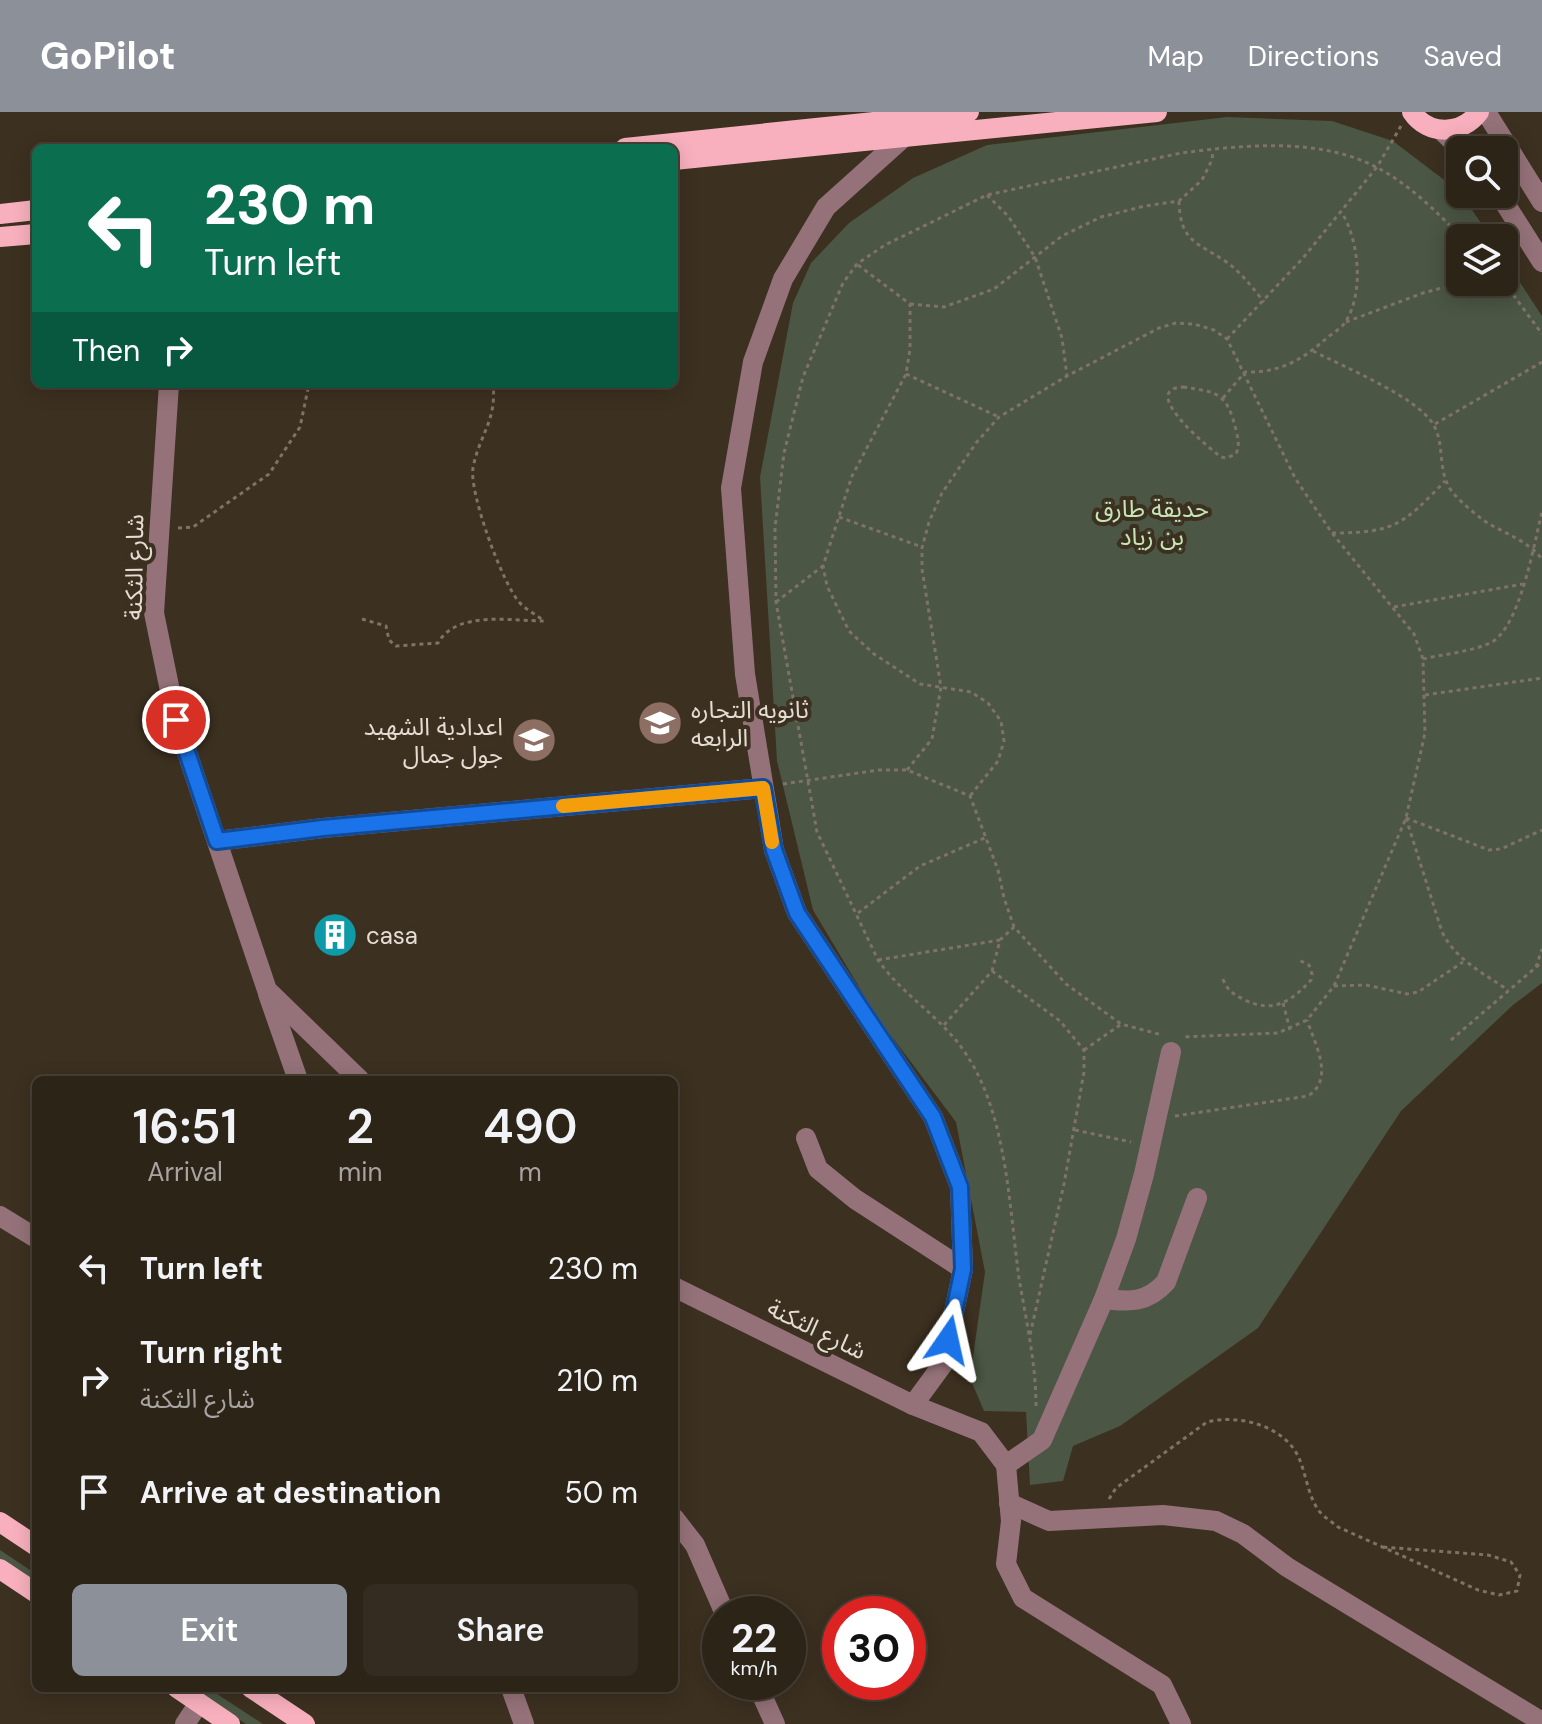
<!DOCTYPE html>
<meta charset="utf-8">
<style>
:root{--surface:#2d2418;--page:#352c21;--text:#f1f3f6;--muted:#a7a4a2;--line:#484137;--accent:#8c9099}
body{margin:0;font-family:"DM Sans","Noto Sans Arabic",sans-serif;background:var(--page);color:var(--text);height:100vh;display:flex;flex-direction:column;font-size:30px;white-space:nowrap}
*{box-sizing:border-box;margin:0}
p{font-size:26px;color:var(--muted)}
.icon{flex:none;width:44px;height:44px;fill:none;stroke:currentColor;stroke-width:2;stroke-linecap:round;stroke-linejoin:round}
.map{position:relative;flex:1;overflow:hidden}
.details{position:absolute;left:32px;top:964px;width:646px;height:616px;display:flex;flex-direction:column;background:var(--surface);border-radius:12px;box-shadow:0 4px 20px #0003,0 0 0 2px var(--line)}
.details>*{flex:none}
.hud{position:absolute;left:32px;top:32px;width:646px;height:244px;border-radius:12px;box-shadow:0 4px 20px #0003,0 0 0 2px var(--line);background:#0b6e4f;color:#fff;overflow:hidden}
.fabs{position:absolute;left:1446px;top:24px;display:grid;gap:16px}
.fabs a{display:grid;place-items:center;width:72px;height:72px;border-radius:12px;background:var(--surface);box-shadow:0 4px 20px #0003,0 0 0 2px var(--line);font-size:40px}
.speed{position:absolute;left:702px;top:1484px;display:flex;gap:16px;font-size:40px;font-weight:700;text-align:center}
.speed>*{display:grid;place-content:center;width:104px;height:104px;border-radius:50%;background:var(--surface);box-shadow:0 4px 20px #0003,0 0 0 2px var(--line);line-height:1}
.speed small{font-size:20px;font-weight:400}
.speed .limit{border:12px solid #d22;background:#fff;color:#111}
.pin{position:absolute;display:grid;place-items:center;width:68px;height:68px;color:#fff;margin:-34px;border:4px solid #fff;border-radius:50%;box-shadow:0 2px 8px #0007}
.me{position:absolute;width:88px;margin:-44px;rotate:11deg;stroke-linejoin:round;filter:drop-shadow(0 0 6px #0008)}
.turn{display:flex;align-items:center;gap:28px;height:168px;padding:0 40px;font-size:36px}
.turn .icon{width:104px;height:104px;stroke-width:2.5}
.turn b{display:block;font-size:56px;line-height:68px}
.then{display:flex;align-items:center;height:76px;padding:0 40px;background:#0003;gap:16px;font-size:30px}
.eta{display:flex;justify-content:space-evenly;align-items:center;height:136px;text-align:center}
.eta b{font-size:48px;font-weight:600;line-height:56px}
.primary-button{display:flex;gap:16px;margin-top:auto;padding:16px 40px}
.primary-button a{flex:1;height:92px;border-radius:12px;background:var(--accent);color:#fff;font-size:32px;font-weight:600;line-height:92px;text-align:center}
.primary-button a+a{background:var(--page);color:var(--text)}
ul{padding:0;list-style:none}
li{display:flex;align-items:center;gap:24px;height:112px;padding:0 40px}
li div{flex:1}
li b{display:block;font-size:30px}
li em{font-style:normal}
header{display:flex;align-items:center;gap:48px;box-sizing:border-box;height:112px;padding:0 40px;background:var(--accent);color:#fff}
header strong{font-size:38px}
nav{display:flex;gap:44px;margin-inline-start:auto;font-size:28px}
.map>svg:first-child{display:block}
.green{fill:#4b5644}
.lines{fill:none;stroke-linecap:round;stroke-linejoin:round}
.path{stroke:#7e7366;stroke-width:3;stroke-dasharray:4 4;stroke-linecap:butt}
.minor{stroke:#957279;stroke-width:20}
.major{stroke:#f8b0be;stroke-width:20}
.route-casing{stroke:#114b97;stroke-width:20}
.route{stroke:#1a73e8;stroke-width:14}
.slow{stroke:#f59e0b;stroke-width:14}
.labels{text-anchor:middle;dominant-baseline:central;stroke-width:8;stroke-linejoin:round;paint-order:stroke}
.park-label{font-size:24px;fill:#c7e6b6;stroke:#3c3020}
.street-label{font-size:24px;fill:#e5ddd4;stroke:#3c3020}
.poi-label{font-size:24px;fill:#e5ddd4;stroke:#3c3020;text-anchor:start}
</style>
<header>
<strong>GoPilot</strong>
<nav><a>Map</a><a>Directions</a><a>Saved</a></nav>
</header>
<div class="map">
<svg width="1542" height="1612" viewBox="0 0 1542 1612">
<rect width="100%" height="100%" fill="#3c3020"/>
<g class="green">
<polygon points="1227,5 1332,9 1393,29 1460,80 1491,126 1460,126 1460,170 1504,170 1504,146 1542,204 1542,871 1513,893 1401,999 1258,1216 1120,1314 1073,1334 1063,1369 1030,1373 1026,1300 984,1299 970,1266 985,1160 956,1010 877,905 813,798 777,649 760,365 793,191 811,151 849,111 913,66 987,33"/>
<polygon points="0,1438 36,1462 36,1472 0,1448"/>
<polygon points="191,1576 208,1576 263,1612 246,1612"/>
</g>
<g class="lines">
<g class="path">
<polyline points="987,83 1008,104 1035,145 1062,226 1067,264"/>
<path d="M 1179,89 C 1180,129 1196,130 1225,149 C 1241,160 1252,175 1264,190"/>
<polyline points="858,153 910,192 910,237 906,262 852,364 823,454 827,474 849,519 874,542 920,572 971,580 988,591 1001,609 1004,629 998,649 970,684"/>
<polyline points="1504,170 1542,222"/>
<polyline points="910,192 944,195 994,177 1062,124 1101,105 1145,94 1179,89 1202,68 1212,48 1213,39"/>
<polyline points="1346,210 1423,181 1464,170"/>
<polyline points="1227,227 1303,146 1377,55 1401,14"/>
<path d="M 1313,239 C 1342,254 1417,285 1433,312 C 1446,333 1436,362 1454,382 C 1463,392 1475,402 1486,410 C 1506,422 1528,429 1542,447"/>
<polyline points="906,262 999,305"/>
<path d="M 1183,275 C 1218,280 1227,281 1236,318 C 1238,327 1240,333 1236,342 L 1226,346 L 1221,345 C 1210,337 1137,277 1183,275 Z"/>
<path d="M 1223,286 L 1245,260 C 1280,261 1302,248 1328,225 C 1333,221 1343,215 1346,209 C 1364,180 1359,129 1342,101"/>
<polyline points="1435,312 1542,250"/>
<polyline points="839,405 922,435"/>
<polyline points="178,416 193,415 269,362 300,315 309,272"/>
<path d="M 1332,421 C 1394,421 1403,413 1445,369"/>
<polyline points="776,490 823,454"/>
<polyline points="1394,495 1523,472"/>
<path d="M 362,507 L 386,514 L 389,528 L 396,534 L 438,531 C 456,498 513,509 544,509 C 537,503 526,498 519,490 C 502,470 469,381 473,356 C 479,323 497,309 493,272"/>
<path d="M 1423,547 C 1444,542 1470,540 1490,531 C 1520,517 1534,431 1542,400"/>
<polyline points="1425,583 1542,566"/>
<polyline points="907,658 932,627 941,575 922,457 922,436 929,410 942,381 976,331 999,305 1067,264 1159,216 1176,211 1194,212 1214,218 1227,227 1295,366 1332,421 1414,522 1423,547 1425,621 1406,706 1334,874 1307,908 1278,921 1182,925"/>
<polyline points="783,672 879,658 907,658 970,684 998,758 1004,786 1014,815 1066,872 1121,912 1162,923"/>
<path d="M 1406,706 L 1442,820 C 1456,848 1483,861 1508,878"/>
<polyline points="1406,706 1489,738 1501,737 1542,718"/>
<polyline points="858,801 920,754 987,725"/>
<polyline points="878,848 1000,828"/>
<polyline points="1536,855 1542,837"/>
<polyline points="992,859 1060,909 1084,938 1084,960 1064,1072 1030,1223"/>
<path d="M 1223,867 C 1227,879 1235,883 1245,888 C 1273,902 1292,889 1311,868 L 1312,862 L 1309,853 L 1299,848"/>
<polyline points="1334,874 1366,873 1407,882 1418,880 1463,850"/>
<polyline points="1283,891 1290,918"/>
<polyline points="944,913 992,859 1000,828 1014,815"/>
<polyline points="1451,928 1542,850"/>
<polyline points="1084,938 1120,913"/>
<path d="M 1175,1004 L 1308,984 C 1335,967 1315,932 1307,908"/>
<polyline points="1075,1018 1131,1030"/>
<path d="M 1036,1294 C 1036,1251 1026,1208 1019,1166 C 1009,1094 1007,1003 966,942 C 942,905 903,884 878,848 L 817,720 L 776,490 L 775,416 L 784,341 L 803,265 L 843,171 L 857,152 L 885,133 L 987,83 L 1181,41 C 1244,33 1318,25 1376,55 C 1409,72 1437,100 1462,126"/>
<path d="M 1109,1387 L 1116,1376 L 1207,1310 C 1238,1302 1284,1313 1299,1346 C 1306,1362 1308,1384 1319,1399 C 1324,1405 1332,1410 1338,1415 L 1478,1478 L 1499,1483 L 1517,1479 L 1520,1463 L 1511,1450 L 1488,1443 L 1382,1435"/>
</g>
<g class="minor">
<polyline points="1486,0 1542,90"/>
<polyline points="1441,18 1462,38"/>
<polyline points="905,24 826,95 783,167 753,250 731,376 745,562 774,738 797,801 933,1005 960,1075 963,1157 943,1252 913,1293"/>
<polyline points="1499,82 1542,150"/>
<polyline points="169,272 154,501 176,608 267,878 360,968"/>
<polyline points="217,729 323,716 763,676"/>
<polyline points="268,882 298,968"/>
<polyline points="806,1026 818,1057 855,1087 963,1157"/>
<polyline points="0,1104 36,1126"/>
<polyline points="674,1175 913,1293 981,1320 1006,1353 1011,1409 1006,1452 1023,1486 1162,1573 1181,1612"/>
<path d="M 1104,1187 C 1130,1190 1147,1191 1166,1170 L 1197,1086"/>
<polyline points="1006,1353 1042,1328 1104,1187 1126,1127 1144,1062 1171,940"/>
<polyline points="1009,1391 1049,1409 1163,1403 1216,1409 1243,1422 1287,1455 1542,1610"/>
<polyline points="674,1406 695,1433 725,1502"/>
<polyline points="756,1570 775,1612"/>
<polyline points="511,1576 524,1612"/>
<polyline points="185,1612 199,1591"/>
</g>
<g class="major">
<path d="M 1412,0 C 1428,24 1462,23 1479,0"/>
<polyline points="625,36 969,0"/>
<polyline points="674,48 1157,0"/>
<polyline points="0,102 36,98"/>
<polyline points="0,125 36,122"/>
<polyline points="0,1410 36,1434"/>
<polyline points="0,1457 36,1481"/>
<polyline points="177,1576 230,1612"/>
<polyline points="251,1576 305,1612"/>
</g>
</g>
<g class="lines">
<g class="route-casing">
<polyline id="route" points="176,608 217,729 323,716 763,676 774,738 797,801 933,1005 960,1075 963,1157 948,1228"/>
</g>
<use href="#route" class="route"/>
<polyline class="slow" points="563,694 763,676 772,730"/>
</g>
<defs>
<g id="school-disc" transform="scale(2.3)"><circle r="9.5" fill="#8d6e63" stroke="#3c3020"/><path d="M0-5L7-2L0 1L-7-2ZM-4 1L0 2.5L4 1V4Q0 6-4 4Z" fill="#fff"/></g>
<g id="building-disc" transform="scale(2.3)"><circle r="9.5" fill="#0f9aa8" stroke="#3c3020"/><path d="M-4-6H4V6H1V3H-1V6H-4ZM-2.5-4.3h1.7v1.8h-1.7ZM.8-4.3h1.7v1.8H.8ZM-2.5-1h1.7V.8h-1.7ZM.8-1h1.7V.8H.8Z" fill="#fff"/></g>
</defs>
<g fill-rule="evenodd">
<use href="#school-disc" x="660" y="611"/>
<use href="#school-disc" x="534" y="628"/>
<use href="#building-disc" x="335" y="823"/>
</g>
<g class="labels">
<g class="park-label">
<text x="1152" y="396">حديقة طارق<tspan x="1152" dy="28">بن زياد</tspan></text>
</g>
<g class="street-label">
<text transform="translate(134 455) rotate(-89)">شارع الثكنة</text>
<text transform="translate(817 1217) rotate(26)">شارع الثكنة</text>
</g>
<g class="poi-label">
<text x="691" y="597">ثانويه التجاره<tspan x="691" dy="28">الرابعه</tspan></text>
<text x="503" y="614" text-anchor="end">اعدادية الشهيد<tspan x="503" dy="28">جول جمال</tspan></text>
<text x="366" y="823">casa</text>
</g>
</g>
</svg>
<div class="fabs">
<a><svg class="icon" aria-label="search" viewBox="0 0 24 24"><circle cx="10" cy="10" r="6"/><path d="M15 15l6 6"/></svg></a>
<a><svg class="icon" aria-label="layers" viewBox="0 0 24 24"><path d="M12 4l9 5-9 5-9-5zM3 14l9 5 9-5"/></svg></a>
</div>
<div class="speed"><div>22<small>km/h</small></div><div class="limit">30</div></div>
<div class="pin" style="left:176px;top:608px;background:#d93025"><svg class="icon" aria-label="arrive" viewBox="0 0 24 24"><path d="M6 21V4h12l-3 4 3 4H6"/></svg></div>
<svg class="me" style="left:948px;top:1228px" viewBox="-20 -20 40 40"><path d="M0-17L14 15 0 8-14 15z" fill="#1a73e8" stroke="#fff" stroke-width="4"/></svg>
<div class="hud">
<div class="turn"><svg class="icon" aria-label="left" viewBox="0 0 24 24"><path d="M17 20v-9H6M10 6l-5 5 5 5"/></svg><div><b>230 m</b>Turn left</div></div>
<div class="then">Then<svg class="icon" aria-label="right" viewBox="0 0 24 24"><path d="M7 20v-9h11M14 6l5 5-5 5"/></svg></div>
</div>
<section class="details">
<div class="eta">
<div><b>16:51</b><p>Arrival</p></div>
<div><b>2</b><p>min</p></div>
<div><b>490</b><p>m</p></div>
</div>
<ul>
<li><svg class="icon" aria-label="left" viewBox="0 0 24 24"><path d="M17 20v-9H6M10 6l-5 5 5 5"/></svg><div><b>Turn left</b></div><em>230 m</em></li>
<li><svg class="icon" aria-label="right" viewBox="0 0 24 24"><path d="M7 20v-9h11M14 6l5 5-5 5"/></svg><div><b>Turn right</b><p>شارع الثكنة</p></div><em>210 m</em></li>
<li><svg class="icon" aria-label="arrive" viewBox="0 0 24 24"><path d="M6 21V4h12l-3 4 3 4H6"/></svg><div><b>Arrive at destination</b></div><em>50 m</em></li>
</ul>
<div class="primary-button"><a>Exit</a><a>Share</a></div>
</section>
</div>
